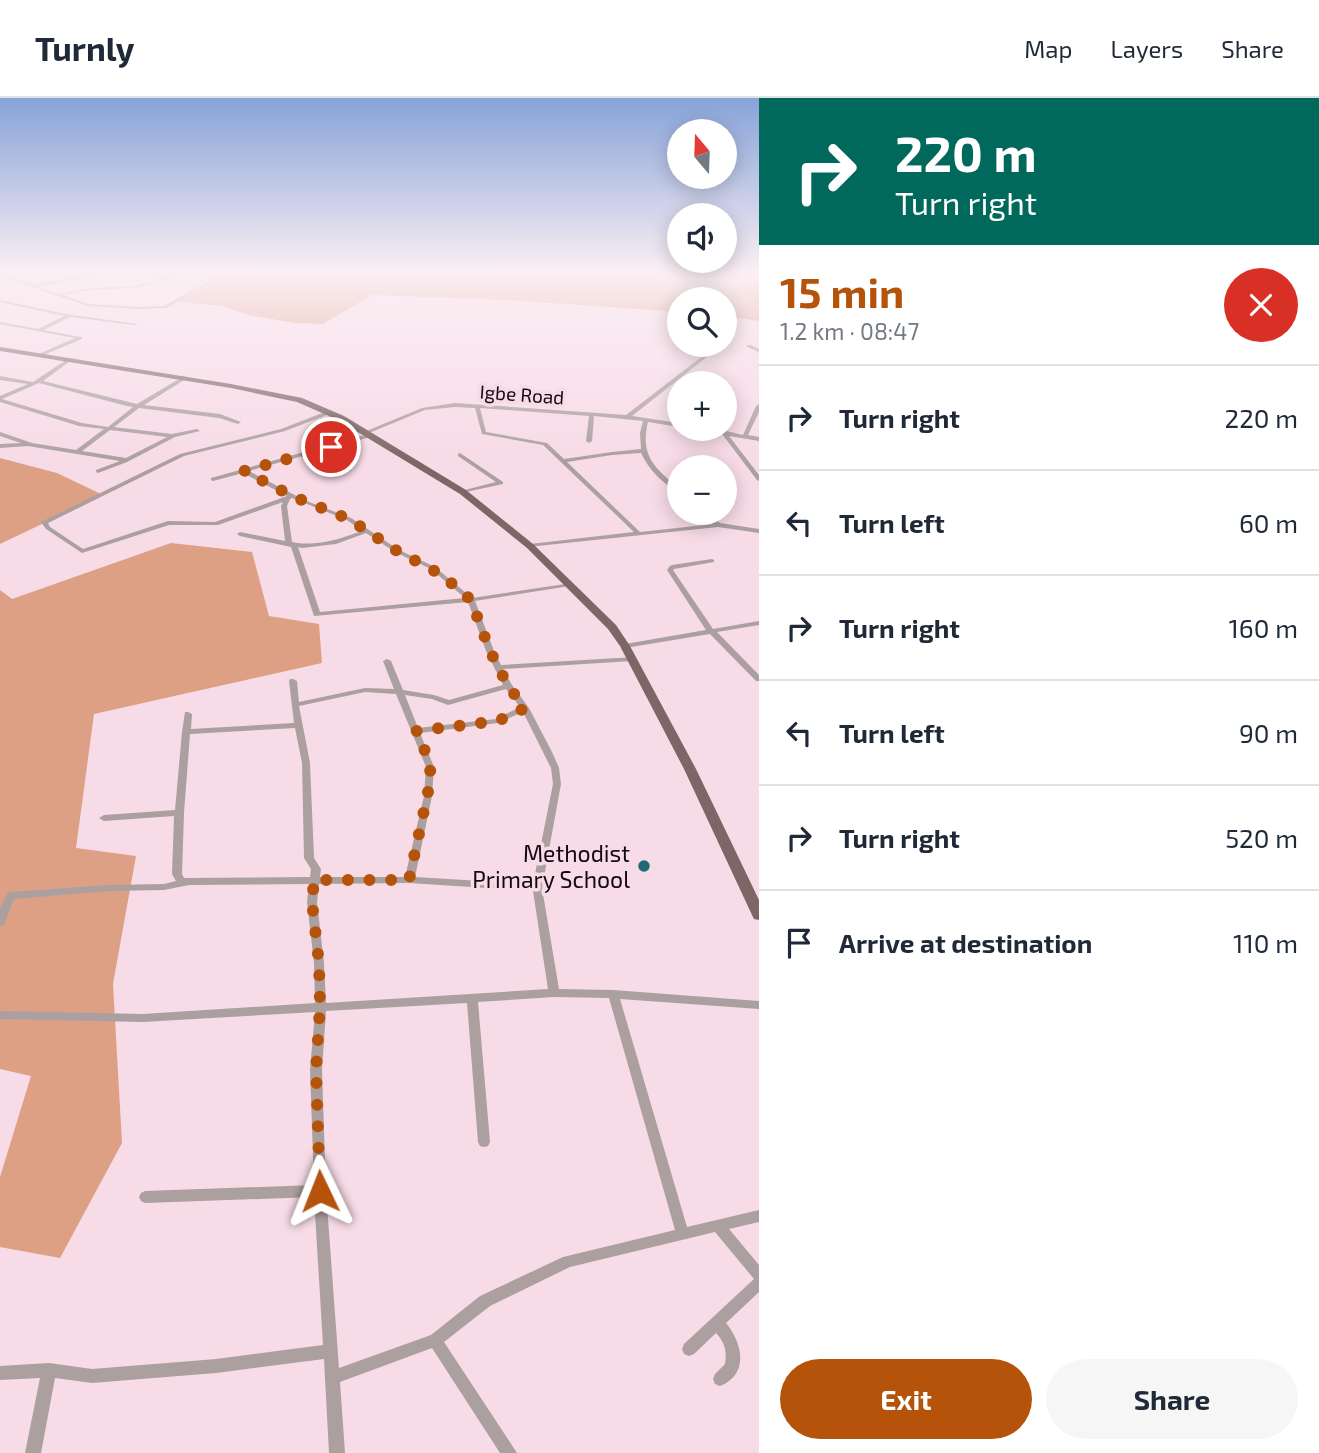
<!DOCTYPE html>
<meta charset="utf-8">
<style>
:root{--surface:#fff;--page:#f6f6f7;--text:#1f2937;--muted:#747a83;--line:#e0e1e3;--accent:#b45309}
body{margin:0;font-family:"Exo 2",sans-serif;background:var(--page);color:var(--text);height:100vh;display:flex;flex-direction:column;font-size:26px;white-space:nowrap}
*{box-sizing:border-box;margin:0}
p{font-size:23px;color:var(--muted)}
.icon{flex:none;width:38px;height:38px;fill:none;stroke:currentColor;stroke-width:2;stroke-linecap:round;stroke-linejoin:round}
.map{position:relative;flex:1;overflow:hidden}
.panel{display:flex;flex-direction:column;background:var(--surface);width:560px}
.panel>*{flex:none}
.hud{background:#00695c;color:#fff;overflow:hidden}
.needle{width:46px;rotate:341deg}
.tools{position:absolute;left:667px;top:21px;display:grid;gap:14px}
.tools a{display:grid;place-items:center;width:70px;height:70px;border-radius:50%;background:var(--surface);box-shadow:0 4px 18px #0003;font-size:35px}
.pin{position:absolute;display:grid;place-items:center;width:60px;height:60px;color:#fff;margin:-30px;border:4px solid #fff;border-radius:50%;box-shadow:0 2px 7px #0007}
.me{position:absolute;width:77px;margin:-38px;rotate:358deg;stroke-linejoin:round;filter:drop-shadow(0 0 5px #0008)}
.turn{display:flex;align-items:center;gap:24px;height:147px;padding:0 21px;font-size:32px}
.turn .icon{width:91px;height:91px;stroke-width:2.5}
.turn b{display:block;font-size:49px;line-height:60px}
.round{display:grid;place-items:center;flex:none;width:74px;height:74px;border-radius:37px;background:var(--page)}
.headline{display:flex;align-items:center;justify-content:space-between;height:119px;padding:0 21px}
h1{font-size:42px;font-weight:700;line-height:52px;color:var(--accent)}
.action{display:flex;gap:14px;margin-top:auto;padding:14px 21px}
.action a{flex:1;height:80px;border-radius:42px;background:var(--accent);color:#fff;font-size:28px;font-weight:700;line-height:80px;text-align:center}
.action a+a{background:var(--page);color:var(--text)}
ul{padding:0;list-style:none}
li{display:flex;align-items:center;gap:21px;height:105px;padding:0 21px;border-top:2px solid var(--line)}
li div{flex:1}
li b{display:block;font-size:26px}
li em{font-style:normal}
header{display:flex;align-items:center;gap:42px;box-sizing:border-box;height:98px;padding:0 35px;background:var(--surface);border-bottom:2px solid var(--line)}
header strong{font-size:33px}
nav{display:flex;gap:38px;margin-inline-start:auto;font-size:24px}
main{display:flex;flex:1;min-height:0}
.map>svg:first-child{display:block}
.forest{fill:#dda085}
.lines{fill:none;stroke-linecap:round;stroke-linejoin:round}
.minor{fill:#ac9f9f;fill-rule:evenodd}
.major{fill:#7c6666;fill-rule:evenodd}
.route{stroke:#b45309;stroke-width:12;stroke-dasharray:0 21.6}
.poi-dot{fill:#206875;stroke:#f7dbe7;stroke-width:2.5}
.labels{text-anchor:middle;dominant-baseline:central;stroke-width:7;stroke-linejoin:round;paint-order:stroke}
.far-street-label{font-size:19px;fill:#120a0e;stroke:#f7dbe7}
.poi-label{font-size:23px;fill:#120a0e;stroke:#f7dbe7;text-anchor:end}
</style>
<header>
<strong>Turnly</strong>
<nav><a>Map</a><a>Layers</a><a>Share</a></nav>
</header>
<main>
<div class="map">
<svg width="759" height="1355" viewBox="0 0 759 1355">
<rect width="100%" height="100%" fill="#f7dbe7"/>
<g class="forest">
<polygon points="235,173 600,173 677,182 759,184 759,223 725,218 724,201 679,201 679,214 508,202 372,197 323,226 295,225 248,217 223,208 178,204"/>
<polygon points="0,360 57,375 103,397 0,446"/>
<polygon points="171,445 252,454 269,518 319,526 322,565 94,616 76,750 136,758 113,886 122,1045 60,1160 0,1149 0,1079 31,978 0,971 0,492 12,501"/>
</g>
<g class="lines">
<g class="minor">
<polygon points="104,173 114,173 38,189 59,196 89,190 136,188 180,173 187,173 136,190 89,192 63,197 88,206 137,209 164,208 226,173 232,173 167,210 137,211 87,208 0,178 0,176 33,187"/>
<polygon points="746,173 750,173 752,179 745,182 700,178 702,177 745,180 748,178"/>
<polygon points="0,202 66,216 137,226 135,227 70,219 43,232 80,239 82,239 82,241 41,258 39,257 39,256 75,240 0,226 0,224 38,231 64,218 0,204"/>
<polygon points="724,235 728,236 724,240"/>
<path d="M 717,247 L 722,247 L 632,318 L 679,325 L 679,329 L 648,324 C 640,357 654,370 679,390 L 679,395 C 663,386 649,372 641,355 L 612,357 L 567,364 L 640,434 L 713,426 L 701,415 L 707,415 L 720,425 L 759,431 L 759,435 L 718,429 L 528,449 L 527,448 L 530,446 L 634,434 L 543,347 L 482,336 L 475,310 L 455,309 L 425,312 L 369,335 L 364,334 L 422,310 L 455,305 L 626,317 ZM 480,310 L 589,318 L 586,343 L 589,345 L 592,343 L 594,318 L 643,323 L 640,335 L 641,351 L 612,354 L 564,361 L 547,345 L 486,334 Z"/>
<polygon points="747,247 751,247 759,251 759,254 747,249"/>
<path d="M 69,260 L 73,261 L 43,283 L 137,306 L 184,278 L 187,280 L 186,281 L 144,307 L 220,316 L 241,324 L 238,326 L 219,320 L 139,310 L 114,329 L 172,336 L 197,331 L 200,333 L 175,339 L 127,364 L 98,375 L 96,374 L 96,372 L 120,363 L 28,348 L 0,350 L 0,346 L 21,345 L 0,338 L 0,334 L 32,345 L 76,352 L 104,331 L 79,328 L 0,304 L 0,298 L 28,286 L 0,282 L 0,278 L 33,284 ZM 39,285 L 127,308 L 133,309 L 108,329 L 82,325 L 2,301 ZM 110,332 L 167,339 L 126,360 L 82,353 Z"/>
<polygon points="759,306 759,314 748,337 759,339 759,343 729,338 759,377 759,383 757,382 722,336 697,331 723,332 743,337 756,308"/>
<path d="M 330,312 L 333,314 L 332,315 L 285,333 L 184,358 L 48,425 L 50,429 L 83,451 L 168,423 L 215,424 L 287,398 L 243,375 L 213,383 L 211,382 L 211,380 L 372,335 L 374,336 L 374,338 L 249,373 L 304,402 L 351,420 L 399,452 L 435,469 L 472,500 L 572,485 L 573,486 L 570,488 L 475,503 L 494,553 L 501,567 L 635,559 L 636,561 L 635,563 L 632,563 L 503,571 L 512,587 L 529,610 L 552,654 L 559,670 L 561,686 L 542,790 L 559,891 L 613,892 L 759,903 L 759,911 L 620,901 L 687,1129 L 759,1112 L 759,1124 L 729,1131 L 759,1167 L 759,1194 L 726,1225 C 743,1246 749,1276 720,1288 L 715,1286 L 713,1281 L 715,1276 L 725,1266 C 727,1253 725,1245 716,1235 L 694,1256 L 689,1258 L 684,1256 L 682,1251 L 684,1246 L 754,1181 L 715,1134 L 570,1169 L 490,1208 L 444,1244 L 517,1355 L 500,1355 L 432,1250 L 340,1284 L 345,1355 L 329,1355 L 324,1261 L 216,1275 L 92,1285 L 55,1280 L 41,1355 L 25,1355 L 40,1280 L 0,1282 L 0,1268 L 49,1265 L 92,1271 L 216,1261 L 323,1247 L 314,1099 L 145,1105 L 141,1103 L 139,1099 L 141,1095 L 145,1093 L 314,1087 L 310,972 L 315,914 L 143,924 L 0,921 L 0,913 L 143,916 L 315,905 L 314,865 L 307,804 L 309,786 L 189,787 L 164,792 L 109,793 L 14,801 L 5,824 L 4,827 L 0,828 L 0,811 L 7,796 L 10,794 L 109,787 L 164,786 L 176,783 L 172,776 L 174,718 L 104,723 L 99,720 L 104,717 L 175,712 L 182,634 L 185,614 L 188,614 L 192,616 L 191,631 L 294,625 L 289,583 L 290,581 L 293,581 L 297,583 L 299,604 L 365,590 L 394,591 L 383,563 L 387,561 L 391,563 L 403,592 L 434,597 L 449,602 L 503,587 L 486,553 L 468,504 L 314,518 L 291,449 L 240,438 L 237,436 L 240,434 L 285,443 L 281,408 L 283,404 L 218,427 L 169,427 L 82,455 L 46,431 L 41,424 L 180,356 L 281,331 ZM 292,400 L 347,422 L 362,433 C 340,441 316,449 292,444 L 287,408 L 290,401 ZM 366,435 L 395,454 L 431,471 L 465,500 L 320,514 L 298,449 L 302,450 L 336,446 ZM 506,591 L 520,609 L 496,621 L 418,630 L 405,597 L 432,601 L 448,607 ZM 365,594 L 396,596 L 426,669 L 424,698 L 405,779 L 320,779 L 321,771 L 314,760 L 310,665 L 299,608 ZM 523,614 L 551,670 L 553,686 L 533,786 L 415,779 L 432,698 L 434,669 L 420,635 L 498,625 ZM 295,630 L 302,665 L 304,760 L 311,771 L 310,779 L 184,780 L 182,776 L 184,715 L 190,636 ZM 409,785 L 533,793 L 548,891 L 326,905 L 324,865 L 317,804 L 319,786 ZM 554,899 L 609,900 L 675,1132 L 563,1159 L 480,1198 L 431,1237 L 339,1270 L 326,1093 L 322,972 L 326,913 L 467,905 L 478,1044 L 480,1048 L 484,1049 L 488,1048 L 490,1044 L 478,904 Z"/>
<polygon points="460,355 503,384 503,386 461,395 461,393 496,384 458,358 458,356"/>
<polygon points="712,461 714,462 714,464 674,471 673,472 713,531 759,523 759,527 717,534 759,577 759,583 756,583 710,536 625,550 621,548 625,546 706,532 667,472 670,468 672,467"/>
</g>
<polygon class="major" points="0,249 231,286 302,300 344,318 466,392 533,446 616,527 630,548 696,671 759,802 759,822 754,821 752,817 684,671 620,548 608,531 527,450 460,396 338,322 297,304 231,290 0,253"/>
</g>
<linearGradient id="sky" x2="0" y2="1"><stop stop-color="#87a3d8"/><stop offset="0.48" stop-color="#fbeff4"/><stop offset="1" stop-color="#fbeff4" stop-opacity="0"/></linearGradient>
<rect width="759" height="363" fill="url(#sky)"/>
<g class="lines">
<polyline class="route" points="320,1093 316,972 320,908 319,865 312,804 314,782 409,782 431,680 429,662 416,633 498,623 525,610 508,588 490,553 471,502 442,477 397,453 349,421 292,398 244,373 331,349"/>
</g>
<circle class="poi-dot" cx="644" cy="768" r="7"/>
<g class="labels">
<g class="far-street-label">
<text transform="translate(522 296) rotate(4)">Igbe Road</text>
</g>
<g class="poi-label">
<text x="630" y="755">Methodist<tspan x="630" dy="26">Primary School</tspan></text>
</g>
</g>
</svg>
<div class="tools">
<a><svg class="needle" viewBox="-14 -14 28 28"><path d="M0-13l5 13h-10z" fill="#e53935"/><path d="M0 13l5-13h-10z" fill="#747a83"/></svg></a>
<a><svg class="icon" aria-label="sound" viewBox="0 0 24 24"><path d="M4 9h4l5-4v14l-5-4H4zM17 9q2 3 0 6"/></svg></a>
<a><svg class="icon" aria-label="search" viewBox="0 0 24 24"><circle cx="10" cy="10" r="6"/><path d="M15 15l6 6"/></svg></a>
<a>+</a>
<a>−</a>
</div>
<div class="pin" style="left:331px;top:349px;background:#d93025"><svg class="icon" aria-label="arrive" viewBox="0 0 24 24"><path d="M6 21V4h12l-3 4 3 4H6"/></svg></div>
<svg class="me" style="left:320px;top:1093px" viewBox="-20 -20 40 40"><path d="M0-17L14 15 0 8-14 15z" fill="#b45309" stroke="#fff" stroke-width="4"/></svg>
</div>
<section class="panel">
<div class="hud">
<div class="turn"><svg class="icon" aria-label="right" viewBox="0 0 24 24"><path d="M7 20v-9h11M14 6l5 5-5 5"/></svg><div><b>220 m</b>Turn right</div></div>
</div>
<div class="headline"><div><h1>15 min</h1><p>1.2 km · 08:47</p></div><a class="round" style="background:#d93025;color:#fff"><svg class="icon" aria-label="close" viewBox="0 0 24 24"><path d="M6 6l12 12M18 6L6 18"/></svg></a></div>
<ul>
<li><svg class="icon" aria-label="right" viewBox="0 0 24 24"><path d="M7 20v-9h11M14 6l5 5-5 5"/></svg><div><b>Turn right</b></div><em>220 m</em></li>
<li><svg class="icon" aria-label="left" viewBox="0 0 24 24"><path d="M17 20v-9H6M10 6l-5 5 5 5"/></svg><div><b>Turn left</b></div><em>60 m</em></li>
<li><svg class="icon" aria-label="right" viewBox="0 0 24 24"><path d="M7 20v-9h11M14 6l5 5-5 5"/></svg><div><b>Turn right</b></div><em>160 m</em></li>
<li><svg class="icon" aria-label="left" viewBox="0 0 24 24"><path d="M17 20v-9H6M10 6l-5 5 5 5"/></svg><div><b>Turn left</b></div><em>90 m</em></li>
<li><svg class="icon" aria-label="right" viewBox="0 0 24 24"><path d="M7 20v-9h11M14 6l5 5-5 5"/></svg><div><b>Turn right</b></div><em>520 m</em></li>
<li><svg class="icon" aria-label="arrive" viewBox="0 0 24 24"><path d="M6 21V4h12l-3 4 3 4H6"/></svg><div><b>Arrive at destination</b></div><em>110 m</em></li>
</ul>
<div class="action"><a>Exit</a><a>Share</a></div>
</section>
</main>
